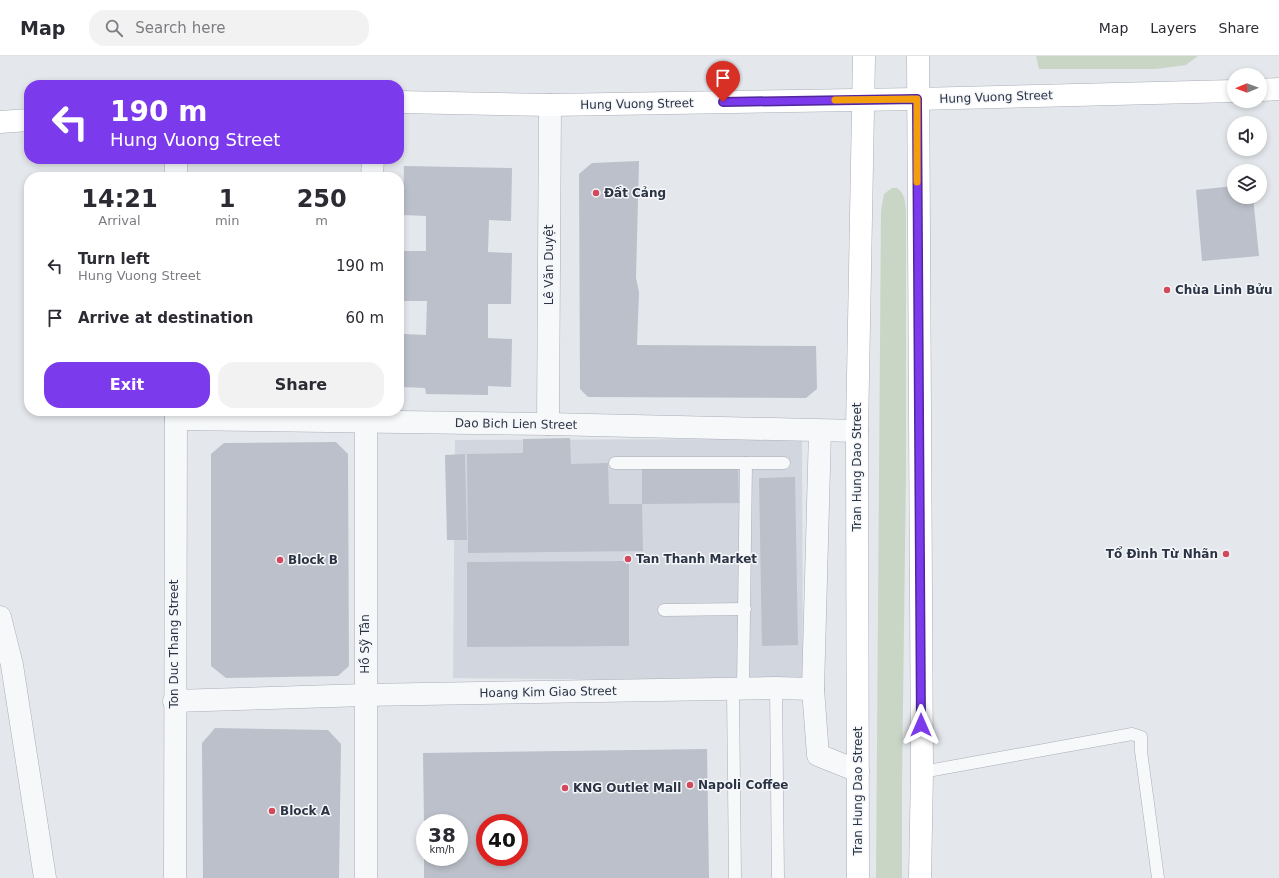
<!DOCTYPE html>
<meta charset="utf-8">
<style>
:root{--surface:#fff;--page:#f2f2f3;--text:#2b2b33;--muted:#7c7c81;--line:#e1e1e2;--accent:#7c3aed}
body{margin:0;font-family:"DejaVu Sans",sans-serif;background:var(--page);color:var(--text);height:100vh;display:flex;flex-direction:column;font-size:15px;white-space:nowrap}
*{box-sizing:border-box;margin:0}
p{font-size:13px;color:var(--muted)}
.icon{flex:none;width:22px;height:22px;fill:none;stroke:currentColor;stroke-width:2;stroke-linecap:round;stroke-linejoin:round}
.map{position:relative;flex:1;overflow:hidden}
.drawer{position:absolute;left:24px;top:116px;width:380px;height:244px;display:flex;flex-direction:column;background:var(--surface);border-radius:16px;box-shadow:0 2px 6px #0003}
.drawer>*{flex:none}
.banner{position:absolute;left:24px;top:24px;width:380px;height:84px;border-radius:16px;box-shadow:0 2px 6px #0003;background:#7c3aed;color:#fff;overflow:hidden}
.needle{width:26px;rotate:269deg}
.tools{position:absolute;left:1227px;top:12px;display:grid;gap:8px}
.tools a{display:grid;place-items:center;width:40px;height:40px;border-radius:50%;background:var(--surface);box-shadow:0 2px 6px #0003;font-size:20px}
.speed{position:absolute;left:416px;top:758px;display:flex;gap:8px;font-size:20px;font-weight:700;text-align:center}
.speed>*{display:grid;place-content:center;width:52px;height:52px;border-radius:50%;background:var(--surface);box-shadow:0 2px 6px #0003;line-height:1}
.speed small{font-size:10px;font-weight:400}
.speed .limit{border:6px solid #d22;background:#fff;color:#111}
.pin{position:absolute;display:grid;place-items:center;width:34px;height:34px;color:#fff;margin:-41px -17px;border-radius:50% 50% 50% 0;rotate:-45deg;box-shadow:0 0 4px #0007}
.pin .icon{rotate:45deg}
.me{position:absolute;width:44px;margin:-22px;rotate:0deg;stroke-linejoin:round;filter:drop-shadow(0 0 3px #0008)}
.turn{display:flex;align-items:center;gap:14px;height:84px;padding:0 20px;font-size:18px}
.turn .icon{width:52px;height:52px;stroke-width:2.5}
.turn b{display:block;font-size:28px;line-height:34px}
.eta{display:flex;justify-content:space-evenly;align-items:center;height:68px;text-align:center}
.eta b{font-size:24px;font-weight:800;line-height:28px}
.primary-button{display:flex;gap:8px;margin-top:auto;padding:8px 20px}
.primary-button a{flex:1;height:46px;border-radius:16px;background:var(--accent);color:#fff;font-size:16px;font-weight:800;line-height:46px;text-align:center}
.primary-button a+a{background:var(--page);color:var(--text)}
ul{padding:0;list-style:none}
li{display:flex;align-items:center;gap:12px;height:52px;padding:0 20px}
li div{flex:1}
li b{display:block;font-size:15px}
li em{font-style:normal}
header{display:flex;align-items:center;gap:24px;box-sizing:border-box;height:56px;padding:0 20px;background:var(--surface);border-bottom:1px solid var(--line)}
header strong{font-size:19px}
nav{display:flex;gap:22px;margin-inline-start:auto;font-size:14px}
.search{width:280px;height:36px;background:var(--page);display:flex;align-items:center;gap:10px;box-sizing:border-box;padding:0 14px;border-radius:16px;color:var(--muted);font-size:15px}
.map>svg:first-child{display:block}
.built{fill:#d2d6de}
.green{fill:#c9d6c5}
.building{fill:#bbc0ca;fill-rule:evenodd}
.lines{fill:none;stroke-linecap:round;stroke-linejoin:round}
.lane-casing{stroke:#a9aeb7;stroke-width:13}
.street-casing{stroke:#a9aeb7;stroke-width:23}
.secondary-casing{stroke:#a9aeb7;stroke-width:23}
.lane{stroke:#f7f8fa;stroke-width:12}
.street{stroke:#f7f8fa;stroke-width:22}
.secondary{stroke:#fff;stroke-width:22}
.route-casing{stroke:#51269a;stroke-width:10}
.route{stroke:#7c3aed;stroke-width:7}
.slow{stroke:#f59e0b;stroke-width:7}
.poi-dot{fill:#d1495b;stroke:#f4f6f9;stroke-width:1.5}
.labels{text-anchor:middle;dominant-baseline:central;stroke-width:3;stroke-linejoin:round;paint-order:stroke}
.street-label{font-size:12px;fill:#2b3445;stroke:#f4f6f9}
.poi-label{font-size:12px;font-weight:bold;fill:#2b3445;stroke:#f4f6f9;text-anchor:start}
</style>
<header>
<strong>Map</strong>
<div class="search"><svg class="icon" aria-label="search" viewBox="0 0 24 24"><circle cx="10" cy="10" r="6"/><path d="M15 15l6 6"/></svg>Search here</div>
<nav><a>Map</a><a>Layers</a><a>Share</a></nav>
</header>
<div class="map">
<svg width="1279" height="822" viewBox="0 0 1279 822">
<rect width="100%" height="100%" fill="#e4e7ec"/>
<polygon class="built" points="802,383 803,624 718,625 453,622 455,384"/>
<g class="green">
<polygon points="1036,0 1198,0 1186,9 1156,13 1039,13"/>
<path d="M 892,132 L 897,132 C 905,138 905,145 906,155 L 906,414 L 902,728 L 902,822 L 876,822 L 881,155 L 884,138 Z"/>
</g>
<g class="building">
<polygon points="639,105 636,222 639,236 637,289 816,290 817,333 806,342 588,341 580,333 579,118 592,107"/>
<polygon points="404,110 512,112 511,165 489,164 488,196 512,197 511,248 488,248 488,282 512,283 511,331 488,330 488,339 426,338 425,332 403,331 404,278 426,279 427,245 403,245 403,195 426,195 426,160 403,159"/>
<polygon points="1234,130 1234,141 1253,141 1259,200 1202,205 1196,134"/>
<polygon points="570,382 571,408 608,407 609,448 642,448 643,495 468,497 467,398 523,397 523,383"/>
<polygon points="336,386 348,398 349,610 338,620 226,622 211,610 211,398 224,387"/>
<polygon points="465,398 467,484 447,484 445,399"/>
<polygon points="738,412 739,447 642,448 642,413"/>
<polygon points="795,421 798,589 762,590 759,422"/>
<polygon points="629,505 629,590 467,591 467,506"/>
<polygon points="215,672 328,674 341,688 339,822 203,822 202,687"/>
<path d="M 707,693 L 709,822 L 424,822 L 424,801 L 459,801 L 459,767 L 424,767 L 423,697 ZM 485,767 L 519,767 L 519,801 L 485,801 Z"/>
</g>
<g class="lines">
<g class="lane-casing">
<g id="lane">
<polyline points="615,407 784,407"/>
<polyline points="664,554 745,553"/>
<polyline points="776,632 778,822"/>
<polyline points="743,633 746,407"/>
<polyline points="733,634 735,822"/>
<polyline points="922,716 1132,678 1141,681 1141,695 1158,822"/>
</g>
</g>
<g class="street-casing">
<g id="street">
<polyline points="176,121 176,103"/>
<polyline points="372,121 373,103"/>
<polyline points="366,355 366,822"/>
<polyline points="176,363 548,368 857,375"/>
<polyline points="548,368 550,49"/>
<polyline points="820,375 813,633 818,699 858,715"/>
<polyline points="0,561 12,609 45,822"/>
<polyline points="174,645 365,639 776,632 813,633"/>
<polyline points="175,822 176,355"/>
</g>
</g>
<g class="secondary-casing">
<g id="secondary">
<polyline points="918,0 922,716 920,822"/>
<polyline points="1260,34 1279,33"/>
<polyline points="399,46 550,49 917,43 1234,35"/>
<polyline points="0,66 29,64"/>
<polyline points="858,822 857,375 864,0"/>
</g>
</g>
<use href="#lane" class="lane"/>
<use href="#street" class="street"/>
<use href="#secondary" class="secondary"/>
</g>
<g class="lines">
<g class="route-casing">
<polyline id="route" points="723,46 917,43 921,669"/>
</g>
<use href="#route" class="route"/>
<polyline class="slow" points="835,44 917,43 917,126"/>
</g>
<g class="poi-dot">
<circle cx="596" cy="137" r="4"/>
<circle cx="1167" cy="234" r="4"/>
<circle cx="1226" cy="498" r="4"/>
<circle cx="628" cy="503" r="4"/>
<circle cx="280" cy="504" r="4"/>
<circle cx="690" cy="729" r="4"/>
<circle cx="565" cy="732" r="4"/>
<circle cx="272" cy="755" r="4"/>
</g>
<g class="labels">
<g class="street-label">
<text transform="translate(996 41) rotate(-2)">Hung Vuong Street</text>
<text transform="translate(637 48) rotate(-1)">Hung Vuong Street</text>
<text transform="translate(549 209) rotate(-90)">Lê Văn Duyệt</text>
<text transform="translate(516 368) rotate(1)">Dao Bich Lien Street</text>
<text transform="translate(857 411) rotate(-90)">Tran Hung Dao Street</text>
<text transform="translate(174 588) rotate(-90)">Ton Duc Thang Street</text>
<text transform="translate(365 588) rotate(-90)">Hồ Sỹ Tân</text>
<text transform="translate(548 636) rotate(-1)">Hoang Kim Giao Street</text>
<text transform="translate(858 735) rotate(-90)">Tran Hung Dao Street</text>
</g>
<g class="poi-label">
<text x="604" y="137">Đất Cảng</text>
<text x="1175" y="234">Chùa Linh Bửu</text>
<text x="1218" y="498" text-anchor="end">Tổ Đình Từ Nhãn</text>
<text x="636" y="503">Tan Thanh Market</text>
<text x="288" y="504">Block B</text>
<text x="698" y="729">Napoli Coffee</text>
<text x="573" y="732">KNG Outlet Mall</text>
<text x="280" y="755">Block A</text>
</g>
</g>
</svg>
<div class="tools">
<a><svg class="needle" viewBox="-14 -14 28 28"><path d="M0-13l5 13h-10z" fill="#e53935"/><path d="M0 13l5-13h-10z" fill="#7c7c81"/></svg></a>
<a><svg class="icon" aria-label="sound" viewBox="0 0 24 24"><path d="M4 9h4l5-4v14l-5-4H4zM17 9q2 3 0 6"/></svg></a>
<a><svg class="icon" aria-label="layers" viewBox="0 0 24 24"><path d="M12 4l9 5-9 5-9-5zM3 14l9 5 9-5"/></svg></a>
</div>
<div class="speed"><div>38<small>km/h</small></div><div class="limit">40</div></div>
<div class="pin" style="left:723px;top:46px;background:#d93025"><svg class="icon" aria-label="arrive" viewBox="0 0 24 24"><path d="M6 21V4h12l-3 4 3 4H6"/></svg></div>
<svg class="me" style="left:921px;top:669px" viewBox="-20 -20 40 40"><path d="M0-17L14 15 0 8-14 15z" fill="#7c3aed" stroke="#fff" stroke-width="4"/></svg>
<div class="banner">
<div class="turn"><svg class="icon" aria-label="left" viewBox="0 0 24 24"><path d="M17 20v-9H6M10 6l-5 5 5 5"/></svg><div><b>190 m</b>Hung Vuong Street</div></div>
</div>
<section class="drawer">
<div class="eta">
<div><b>14:21</b><p>Arrival</p></div>
<div><b>1</b><p>min</p></div>
<div><b>250</b><p>m</p></div>
</div>
<ul>
<li><svg class="icon" aria-label="left" viewBox="0 0 24 24"><path d="M17 20v-9H6M10 6l-5 5 5 5"/></svg><div><b>Turn left</b><p>Hung Vuong Street</p></div><em>190 m</em></li>
<li><svg class="icon" aria-label="arrive" viewBox="0 0 24 24"><path d="M6 21V4h12l-3 4 3 4H6"/></svg><div><b>Arrive at destination</b></div><em>60 m</em></li>
</ul>
<div class="primary-button"><a>Exit</a><a>Share</a></div>
</section>
</div>
